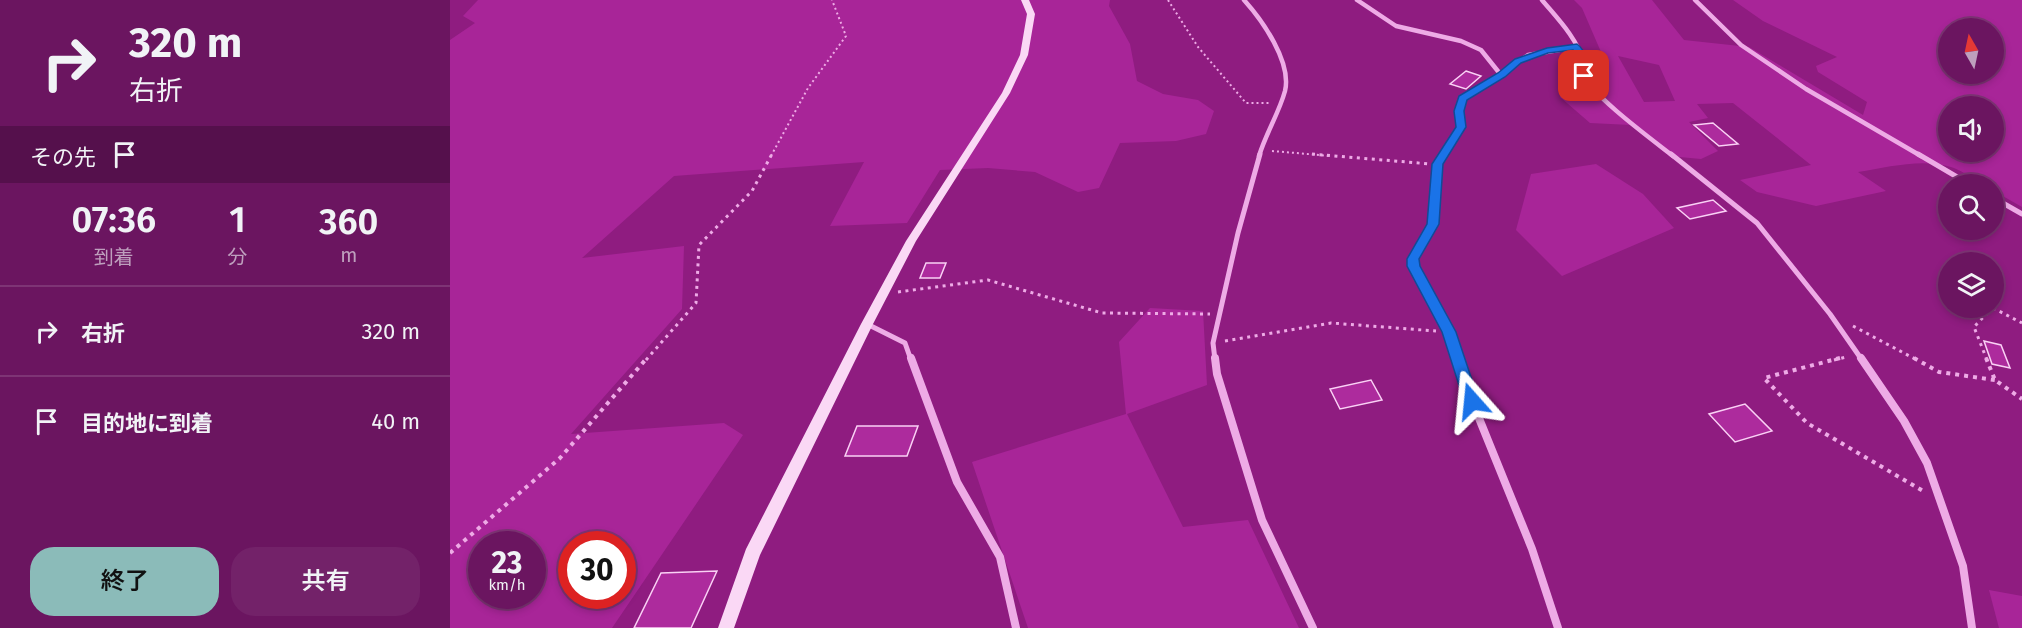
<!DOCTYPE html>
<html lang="ja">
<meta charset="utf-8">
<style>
:root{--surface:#6b1560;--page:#732269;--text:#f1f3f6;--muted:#be9fbd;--line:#7e3475;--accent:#8bbbb9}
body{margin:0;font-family:"Fira Sans","Noto Sans JP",sans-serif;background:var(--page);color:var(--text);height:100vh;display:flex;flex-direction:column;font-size:22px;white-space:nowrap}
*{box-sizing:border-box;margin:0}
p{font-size:20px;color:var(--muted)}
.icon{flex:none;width:33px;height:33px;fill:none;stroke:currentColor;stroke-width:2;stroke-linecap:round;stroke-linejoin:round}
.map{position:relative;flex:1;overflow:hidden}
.side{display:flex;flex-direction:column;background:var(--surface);width:450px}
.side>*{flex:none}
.top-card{background:#6b1560;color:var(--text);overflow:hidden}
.needle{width:39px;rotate:351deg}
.tools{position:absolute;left:1488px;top:18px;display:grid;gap:12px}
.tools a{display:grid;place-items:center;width:66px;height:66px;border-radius:50%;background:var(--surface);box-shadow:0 3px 9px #0003,0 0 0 2px var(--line);font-size:30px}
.speed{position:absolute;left:18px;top:531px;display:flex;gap:12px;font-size:30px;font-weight:700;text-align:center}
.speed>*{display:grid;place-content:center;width:78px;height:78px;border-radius:50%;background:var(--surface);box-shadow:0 3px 9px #0003,0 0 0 2px var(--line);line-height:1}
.speed small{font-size:15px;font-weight:400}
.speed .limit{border:9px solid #d22;background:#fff;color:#111}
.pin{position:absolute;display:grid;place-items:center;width:51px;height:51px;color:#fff;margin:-26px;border-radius:12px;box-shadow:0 3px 9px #0006}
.me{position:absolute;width:66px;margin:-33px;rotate:342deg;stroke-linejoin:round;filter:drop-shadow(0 0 4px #0008)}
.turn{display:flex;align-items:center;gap:21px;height:126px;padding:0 30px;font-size:27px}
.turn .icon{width:78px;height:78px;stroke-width:2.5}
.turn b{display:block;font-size:42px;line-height:51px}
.then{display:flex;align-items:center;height:57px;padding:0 30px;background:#0003;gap:12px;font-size:22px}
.eta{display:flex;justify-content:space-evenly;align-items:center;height:102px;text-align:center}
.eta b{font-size:36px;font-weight:600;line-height:42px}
.primary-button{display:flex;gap:12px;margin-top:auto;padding:12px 30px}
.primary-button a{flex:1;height:69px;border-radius:24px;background:var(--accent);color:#111;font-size:24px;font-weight:600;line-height:69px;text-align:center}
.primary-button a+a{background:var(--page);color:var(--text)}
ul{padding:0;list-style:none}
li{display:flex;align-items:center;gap:18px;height:90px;padding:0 30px;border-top:2px solid var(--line)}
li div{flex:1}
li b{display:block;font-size:22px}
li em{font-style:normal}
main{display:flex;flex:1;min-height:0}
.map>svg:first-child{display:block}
.green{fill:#a82598;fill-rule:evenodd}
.building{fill:#ad2b9d;stroke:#fad1f5;stroke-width:1.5}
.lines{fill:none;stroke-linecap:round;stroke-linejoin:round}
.path-far2{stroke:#eeabe6;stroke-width:2;stroke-dasharray:2 3;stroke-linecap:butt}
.path-far1{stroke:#eeabe6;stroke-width:3;stroke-dasharray:3 4.5;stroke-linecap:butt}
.path{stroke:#eeabe6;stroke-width:4;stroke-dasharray:4 5;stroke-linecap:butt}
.street-far2{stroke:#eeabe6;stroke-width:4.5}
.street-far1{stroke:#eeabe6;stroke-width:5}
.street{stroke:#eeabe6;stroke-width:8}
.secondary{fill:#fad8f5;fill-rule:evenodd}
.route{fill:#1a73e8;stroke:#114b97;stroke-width:1.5}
</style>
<main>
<section class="side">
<div class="top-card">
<div class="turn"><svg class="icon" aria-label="right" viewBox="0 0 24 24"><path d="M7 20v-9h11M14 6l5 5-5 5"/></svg><div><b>320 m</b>右折</div></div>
<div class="then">その先<svg class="icon" aria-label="arrive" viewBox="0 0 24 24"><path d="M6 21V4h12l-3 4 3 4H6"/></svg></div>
</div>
<div class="eta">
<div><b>07:36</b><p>到着</p></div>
<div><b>1</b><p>分</p></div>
<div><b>360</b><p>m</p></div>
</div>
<ul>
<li><svg class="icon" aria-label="right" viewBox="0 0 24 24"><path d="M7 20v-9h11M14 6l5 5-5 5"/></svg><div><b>右折</b></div><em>320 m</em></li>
<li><svg class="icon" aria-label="arrive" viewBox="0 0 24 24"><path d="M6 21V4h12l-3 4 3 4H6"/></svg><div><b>目的地に到着</b></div><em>40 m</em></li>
</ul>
<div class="primary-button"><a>終了</a><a>共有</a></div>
</section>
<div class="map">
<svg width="1572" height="628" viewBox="0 0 1572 628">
<rect width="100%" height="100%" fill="#8f1c80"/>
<g class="green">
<path d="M 28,0 L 660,0 L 659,6 L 680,44 L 687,81 L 713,94 L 748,100 L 764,111 L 756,134 L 726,141 L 670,143 L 649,188 L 628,192 L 585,172 L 538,168 L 490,170 L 457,223 L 380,226 L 414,162 L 224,176 L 132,258 L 234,246 L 232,309 L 121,434 L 274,423 L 293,435 L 162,628 L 0,628 L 0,40 L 25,23 L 13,16 ZM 32,544 L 82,544 L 82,596 L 32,596 ZM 122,544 L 172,544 L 172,596 L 122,596 Z"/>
<path d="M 1124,0 L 1202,0 L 1234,40 L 1299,47 L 1413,115 L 1417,102 L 1368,72 L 1366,66 L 1387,57 L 1313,21 L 1283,0 L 1572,0 L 1572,207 L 1544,191 L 1544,184 C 1526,184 1517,172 1501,167 C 1471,158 1439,167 1408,172 L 1436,191 L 1366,206 L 1307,192 L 1290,180 L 1361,165 L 1283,103 L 1247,104 L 1258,118 L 1239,122 L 1268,151 L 1251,159 L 1219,156 L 1181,125 L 1140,123 L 1110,97 L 1116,85 L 1147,82 L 1141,54 L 1151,52 L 1132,8 ZM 1498,28 L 1544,28 L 1544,74 L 1498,74 ZM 1168,56 L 1209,65 L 1225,101 L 1194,102 ZM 1498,106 L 1544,106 L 1544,152 L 1498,152 Z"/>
<polygon points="1146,164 1193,194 1224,228 1112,276 1066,230 1081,174"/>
<polygon points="700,308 753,311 757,385 677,414 733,527 798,520 849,628 578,628 522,462 676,414 669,342"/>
<polygon points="1539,590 1572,596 1572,628 1549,628"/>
</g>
<g class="building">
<polygon points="1016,71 1031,76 1016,89 1000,84"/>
<polygon points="1263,123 1288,144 1269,146 1244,125"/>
<polygon points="1263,200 1276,211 1240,219 1227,208"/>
<polygon points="476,263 496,263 490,278 470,278"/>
<polygon points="1534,341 1551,345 1560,368 1542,364"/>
<polygon points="921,380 932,400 890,409 880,389"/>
<polygon points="1295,404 1322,431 1285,442 1259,414"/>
<polygon points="407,426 468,426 457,456 395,456"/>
<polygon points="267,571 241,628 184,628 211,573"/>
</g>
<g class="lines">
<g class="path-far2">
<polyline points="718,0 748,47 796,103 819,103"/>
<polyline points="822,151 881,156"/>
<polyline points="321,156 358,88 396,36 382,0"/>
</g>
<g class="path-far1">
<polyline points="862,154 980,164"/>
<polyline points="448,292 538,280 652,313 760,314"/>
<polyline points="1543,308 1572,323"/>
<polyline points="1403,326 1467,360"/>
<polyline points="775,341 881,323 986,331"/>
<polyline points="196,360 246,303 249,245 302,191 322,154"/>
<polyline points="1384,360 1396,357"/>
<polyline points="1537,360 1524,327 1542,308"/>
</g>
<g class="path">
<polyline points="1390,358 1314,378 1357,423 1473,491"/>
<polyline points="1464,358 1489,372 1545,380"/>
<polyline points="1536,358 1545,380 1572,399"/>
<polyline points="0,553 110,458 197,358"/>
</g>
<g class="street-far2">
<path d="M 794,0 C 812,20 842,62 835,91 C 829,113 816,133 809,156"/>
<polyline points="907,0 946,26 1011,41 1031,50 1051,75"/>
<path d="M 1092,0 C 1107,18 1127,38 1133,61 C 1134,66 1132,71 1134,75 C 1141,95 1204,141 1223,156"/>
<polyline points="1245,0 1291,45 1356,89 1471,156"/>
<polyline points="993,156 1011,127 1009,111 1012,98 1051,75 1078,55 1127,47"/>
</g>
<g class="street-far1">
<path d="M 994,154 C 981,175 990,201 983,224 C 978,238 963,250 963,266 L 999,332 L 1008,360"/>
<polyline points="1221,154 1307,223 1380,314 1412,360"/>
<polyline points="1468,154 1519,184"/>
<polyline points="1544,198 1572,214"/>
<polyline points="417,324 455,343 461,360"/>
<polyline points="765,360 763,343 788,233 810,154"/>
</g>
<g class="street">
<polyline points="461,358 507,482 550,557 566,628"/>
<polyline points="765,358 767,374 812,520 863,628"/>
<polyline points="1008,358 1022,401 1082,549 1108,628"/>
<polyline points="1411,358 1454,421 1477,463 1513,566 1522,628"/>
</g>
<polygon class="secondary" points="571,0 579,0 585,14 578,55 560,93 466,241 423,324 310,555 284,628 268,628 296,549 411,324 456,241 552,93 570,55 577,14"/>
</g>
<path class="route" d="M 1127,44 C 1136,50 1140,68 1138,78 L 1129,76 L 1123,50 L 1098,53 L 1071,63 L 1055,77 L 1017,100 L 1014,111 L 1016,127 L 993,164 L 989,224 L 969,259 L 970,266 L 1006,332 L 1029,401 L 1027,405 L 1016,405 L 1014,401 L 992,332 L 957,266 L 957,259 L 977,224 L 982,164 L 1006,127 L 1004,111 L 1009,96 L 1048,73 L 1065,59 L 1097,48 Z"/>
</svg>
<div class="tools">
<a><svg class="needle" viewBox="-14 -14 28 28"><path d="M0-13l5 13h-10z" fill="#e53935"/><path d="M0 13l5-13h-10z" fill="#be9fbd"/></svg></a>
<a><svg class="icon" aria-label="sound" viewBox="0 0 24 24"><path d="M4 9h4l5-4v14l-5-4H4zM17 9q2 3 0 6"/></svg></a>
<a><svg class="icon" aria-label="search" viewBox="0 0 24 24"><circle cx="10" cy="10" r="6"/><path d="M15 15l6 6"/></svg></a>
<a><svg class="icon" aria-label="layers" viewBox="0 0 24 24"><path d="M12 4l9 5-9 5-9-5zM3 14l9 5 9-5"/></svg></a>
</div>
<div class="speed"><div>23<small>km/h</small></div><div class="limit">30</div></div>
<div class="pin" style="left:1134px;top:76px;background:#d93025"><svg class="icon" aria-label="arrive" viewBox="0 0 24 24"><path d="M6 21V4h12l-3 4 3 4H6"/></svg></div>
<svg class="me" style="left:1022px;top:401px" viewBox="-20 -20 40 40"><path d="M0-17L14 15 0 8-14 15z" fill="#1a73e8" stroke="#fff" stroke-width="4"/></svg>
</div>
</main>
